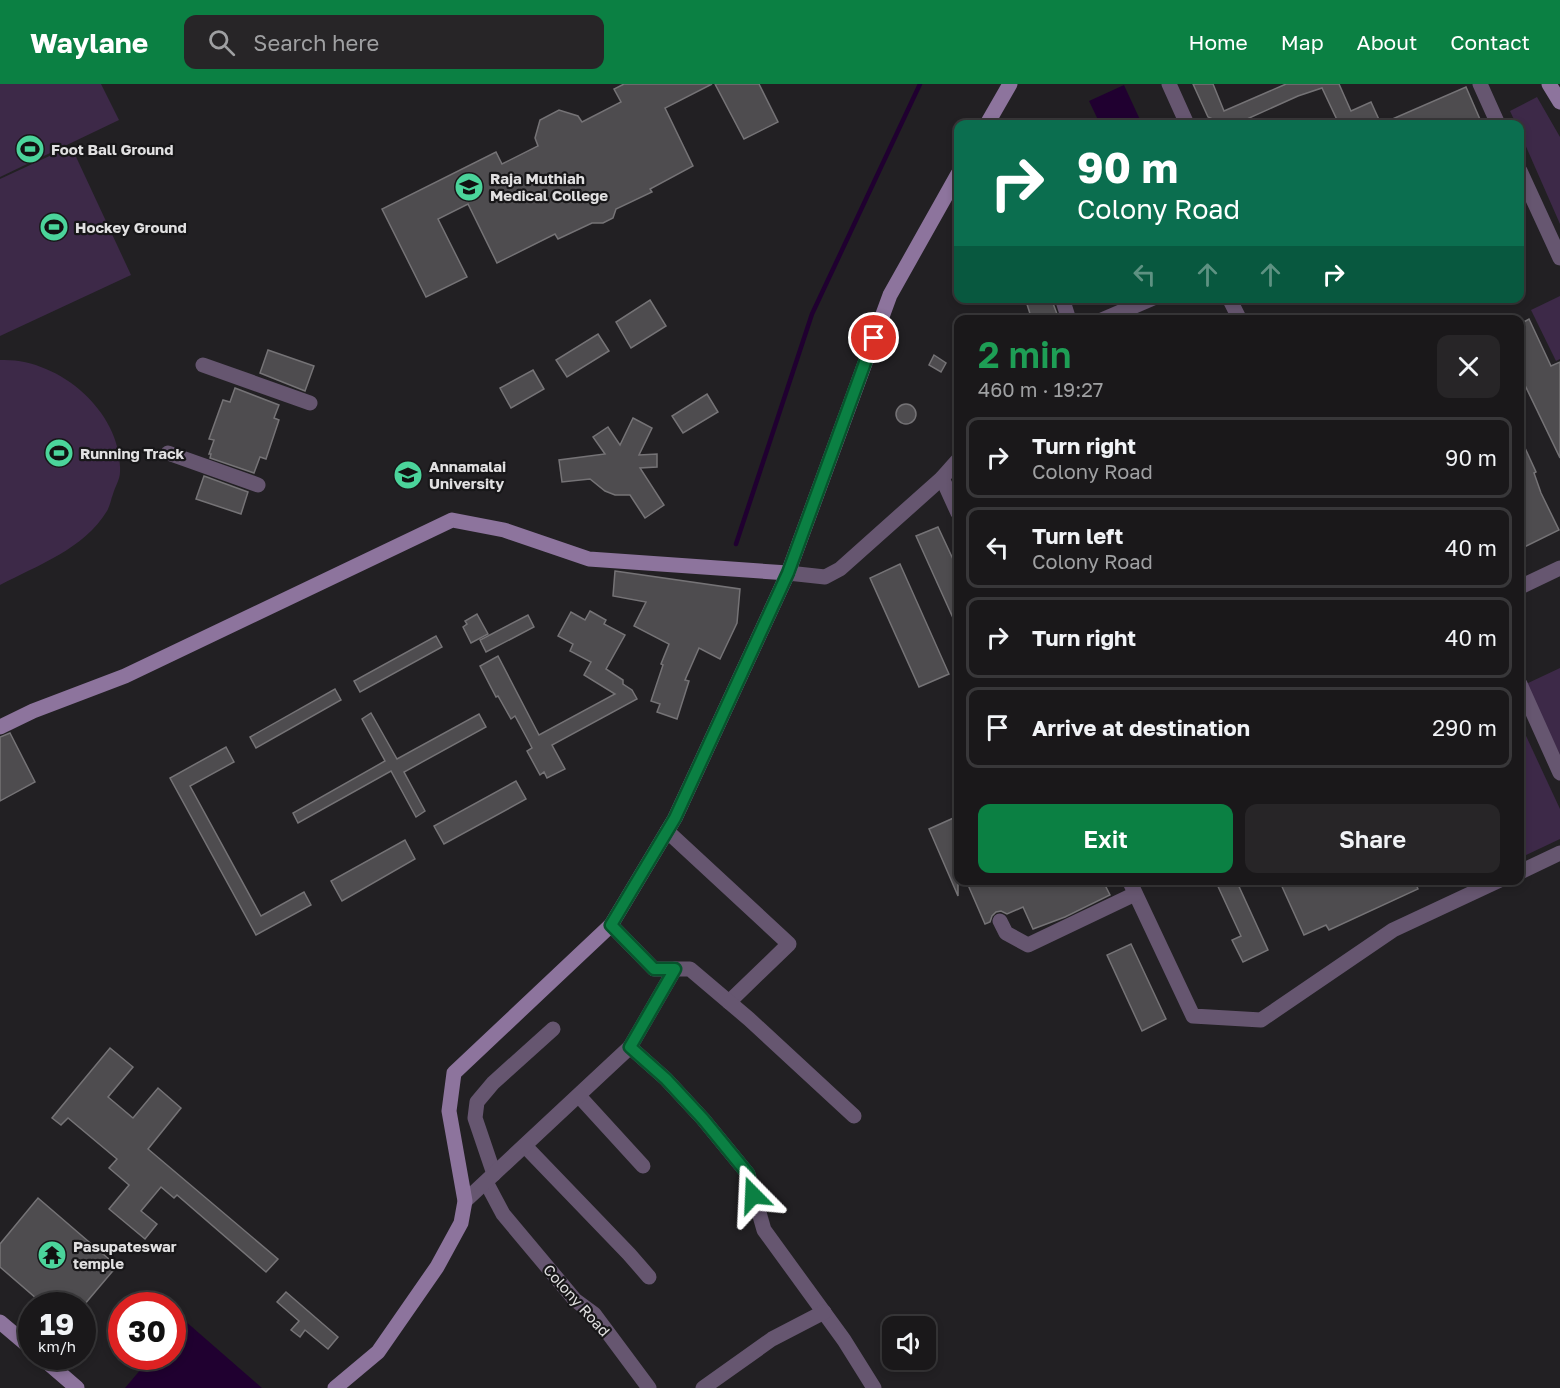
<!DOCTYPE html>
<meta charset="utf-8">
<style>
:root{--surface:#1a181a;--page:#272527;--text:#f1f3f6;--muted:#9fa0a2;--line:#383739;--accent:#0b8043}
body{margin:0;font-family:"Golos Text",sans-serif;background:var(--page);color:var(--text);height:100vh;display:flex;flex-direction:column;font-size:22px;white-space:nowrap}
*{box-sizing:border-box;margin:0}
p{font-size:20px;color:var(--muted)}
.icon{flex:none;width:33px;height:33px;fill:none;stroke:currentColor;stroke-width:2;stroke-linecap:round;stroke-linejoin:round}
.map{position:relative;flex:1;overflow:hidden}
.side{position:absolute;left:954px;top:231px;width:570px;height:570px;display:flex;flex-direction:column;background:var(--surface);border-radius:12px;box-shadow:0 3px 9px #0003,0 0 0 2px var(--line)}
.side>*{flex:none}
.hud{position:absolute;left:954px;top:36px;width:570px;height:183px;border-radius:12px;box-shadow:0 3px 9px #0003,0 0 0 2px var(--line);background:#0b6e4f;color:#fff;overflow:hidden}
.controls{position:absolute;left:882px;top:1232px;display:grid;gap:12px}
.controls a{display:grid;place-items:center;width:54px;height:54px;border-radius:12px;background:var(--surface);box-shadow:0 3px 9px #0003,0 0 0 2px var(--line);font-size:30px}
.speed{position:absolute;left:18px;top:1208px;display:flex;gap:12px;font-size:30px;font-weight:700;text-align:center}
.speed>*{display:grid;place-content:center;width:78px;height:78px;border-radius:50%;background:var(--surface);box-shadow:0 3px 9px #0003,0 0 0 2px var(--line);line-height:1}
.speed small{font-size:15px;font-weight:400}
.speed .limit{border:9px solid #d22;background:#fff;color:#111}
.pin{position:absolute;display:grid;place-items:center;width:51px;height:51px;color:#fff;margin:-26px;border:3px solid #fff;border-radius:50%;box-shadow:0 2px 6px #0007}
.me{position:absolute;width:66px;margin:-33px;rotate:339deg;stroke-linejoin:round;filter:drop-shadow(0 0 4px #0008)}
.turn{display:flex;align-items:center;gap:21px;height:126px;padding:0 24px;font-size:27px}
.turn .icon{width:78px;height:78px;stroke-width:2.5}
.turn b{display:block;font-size:42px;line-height:51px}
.lanes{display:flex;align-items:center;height:57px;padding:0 24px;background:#0003;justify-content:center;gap:30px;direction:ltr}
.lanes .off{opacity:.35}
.round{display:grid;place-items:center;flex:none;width:63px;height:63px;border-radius:12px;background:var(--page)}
.headline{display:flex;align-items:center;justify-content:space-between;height:102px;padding:0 24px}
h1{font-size:36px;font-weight:600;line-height:45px;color:#1e9e55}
.primary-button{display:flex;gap:12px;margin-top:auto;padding:12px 24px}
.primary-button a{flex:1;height:69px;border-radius:12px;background:var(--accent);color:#fff;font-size:24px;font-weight:600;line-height:69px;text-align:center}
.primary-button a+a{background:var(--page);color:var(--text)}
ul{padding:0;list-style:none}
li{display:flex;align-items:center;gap:18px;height:81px;margin:0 12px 9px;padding:0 12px;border:3px solid var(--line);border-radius:12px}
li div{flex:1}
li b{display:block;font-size:22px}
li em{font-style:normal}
header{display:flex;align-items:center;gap:36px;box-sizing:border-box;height:84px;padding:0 30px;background:var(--accent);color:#fff}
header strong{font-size:28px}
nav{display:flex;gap:33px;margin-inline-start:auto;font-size:21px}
.search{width:420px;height:54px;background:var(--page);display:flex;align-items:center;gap:15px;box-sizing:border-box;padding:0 21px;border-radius:12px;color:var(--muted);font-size:22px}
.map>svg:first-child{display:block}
.green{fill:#3d2948}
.water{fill:#200030}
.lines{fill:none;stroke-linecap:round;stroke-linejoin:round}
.stream{stroke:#200030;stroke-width:4.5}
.building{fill:#4e4c4f;stroke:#757376;stroke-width:1.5}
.street{stroke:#665670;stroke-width:15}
.secondary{stroke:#8d749d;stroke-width:15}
.route-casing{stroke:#07532c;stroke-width:15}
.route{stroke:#0b8043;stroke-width:10}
.labels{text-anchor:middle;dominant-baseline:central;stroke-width:4.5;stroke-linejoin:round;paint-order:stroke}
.poi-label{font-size:15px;font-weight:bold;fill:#e1e0e1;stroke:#181719;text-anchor:start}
.street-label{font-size:15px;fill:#e1e0e1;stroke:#181719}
</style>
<header>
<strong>Waylane</strong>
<div class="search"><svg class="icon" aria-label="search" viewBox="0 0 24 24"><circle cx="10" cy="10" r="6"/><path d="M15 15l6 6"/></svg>Search here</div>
<nav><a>Home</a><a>Map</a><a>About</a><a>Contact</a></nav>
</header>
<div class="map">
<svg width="1560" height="1304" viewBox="0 0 1560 1304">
<rect width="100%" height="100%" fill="#222023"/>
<g class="green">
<polygon points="0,0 101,0 119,36 0,93"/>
<polygon points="1537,13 1560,53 1560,140 1520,49 1520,40 1516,40 1510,27"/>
<polygon points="71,62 131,191 0,252 0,95"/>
<polygon points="1560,212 1560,275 1556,277 1531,226"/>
<path d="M 0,276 C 58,273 123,328 120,388 C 120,395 115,403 113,410 C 111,415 110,422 107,427 C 84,465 38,481 0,501 Z"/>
<polygon points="1560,584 1560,671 1526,600"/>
<polygon points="1520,639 1560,725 1560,755 1520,774"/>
</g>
<g class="water">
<polygon points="1124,1 1142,40 1100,40 1089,17"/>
<polygon points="184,1236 262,1304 125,1304 152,1272 172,1272 173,1249"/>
</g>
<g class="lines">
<polyline class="stream" points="736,460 812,230 920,0"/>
</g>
<g class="building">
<polygon points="624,0 712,0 665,24 693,82 650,105 652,108 616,125 613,134 603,139 592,139 558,155 555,150 497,179 468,120 438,135 467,193 426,213 382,125 496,68 502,80 538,62 535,54 540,36 559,26 578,32 582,38 621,18 614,5"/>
<polygon points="715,0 759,0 778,38 744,55"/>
<polygon points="1193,0 1213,0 1224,27 1286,0 1339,0 1351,27 1371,18 1381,40 1466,3 1482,40 1339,40 1322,4 1298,12 1236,40 1217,40 1215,36 1208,33"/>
<polygon points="1025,214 1051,214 1057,230 1040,236 1032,236"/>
<polygon points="650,216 666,242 631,264 616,238"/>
<polygon points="1529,235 1551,282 1560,278 1560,374 1520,291 1520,240"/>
<polygon points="598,250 609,267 567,293 556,276"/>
<polygon points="268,266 314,282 305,307 260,289"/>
<polygon points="934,271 946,279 941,288 929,281"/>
<polygon points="533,286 544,305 511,324 500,304"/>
<polygon points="235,304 279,321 274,334 279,336 266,375 260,373 254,389 210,374 211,370 209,370 214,356 209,355 223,316 230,318"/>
<polygon points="707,310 718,328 683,349 672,332"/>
<circle cx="906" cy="330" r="10"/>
<polygon points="633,334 652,344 639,371 657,370 657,383 640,384 664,421 645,434 630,411 615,411 605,407 590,395 562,398 559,376 605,370 593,353 608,343 620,361"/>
<polygon points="1520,353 1536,388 1534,389 1541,409 1559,446 1520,465"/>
<polygon points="204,392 248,408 241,430 196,415"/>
<polygon points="938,443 958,486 958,545 916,452"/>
<polygon points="900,480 949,590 919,603 870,494"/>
<polygon points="615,487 740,505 737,539 720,575 699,564 685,596 689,597 677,635 657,628 660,620 651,617 663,581 661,580 669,560 634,542 646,518 613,512"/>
<polygon points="590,527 606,536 604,540 625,551 606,585 623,596 623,600 632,606 637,615 552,661 565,685 547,694 544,688 540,691 527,667 532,664 529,658 515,632 511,635 498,612 496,613 480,582 498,572 539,651 615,610 584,591 591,578 570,567 573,560 558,552 571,528 585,536"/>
<polygon points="477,530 488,550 471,559 463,543 467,540 465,537"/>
<polygon points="528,531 534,543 486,568 480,556"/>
<polygon points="436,552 442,563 360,608 354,597"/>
<polygon points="335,605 341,616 256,664 250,653"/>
<polygon points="371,629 397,675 479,630 486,643 404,688 425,727 416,733 391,687 298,739 293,729 385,677 362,635"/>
<polygon points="10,649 35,698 0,717 0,653"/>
<polygon points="226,663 234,678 190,702 261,832 304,808 311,821 256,851 170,694"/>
<polygon points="516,697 526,715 444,760 434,742"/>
<polygon points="958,732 958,812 929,745"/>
<polygon points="405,756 415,775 342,817 331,797"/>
<polygon points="979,796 1103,797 1110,811 1065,833 1033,845 1023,823 1007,830 1001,827 996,828 992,832 990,838 985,840 968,801"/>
<polygon points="1215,796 1236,796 1268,866 1243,878 1232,856 1241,852"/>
<polygon points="1279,796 1414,796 1418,805 1329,846 1326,841 1304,851"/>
<polygon points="1131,860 1166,935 1142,947 1107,871"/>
<polygon points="110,964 133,983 108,1013 133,1034 158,1004 181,1024 148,1065 278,1175 266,1188 177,1111 174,1114 161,1103 141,1127 157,1140 145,1155 109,1125 129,1101 109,1084 117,1075 68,1034 61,1041 52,1034"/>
<polygon points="38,1114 117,1182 84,1221 44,1221 0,1183 0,1160"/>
<polygon points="286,1208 338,1253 328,1265 305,1246 300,1253 291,1246 299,1237 277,1218"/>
</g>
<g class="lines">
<g class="street">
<polyline points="1169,0 1187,40"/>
<polyline points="1480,0 1498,40"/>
<polyline points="1520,87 1560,174"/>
<polyline points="1062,214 1069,236"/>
<polyline points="1229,214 1240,236"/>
<polyline points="1102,236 1153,214"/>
<polyline points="203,281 310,319"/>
<polyline points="168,369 258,401"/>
<polyline points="942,394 958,429"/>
<polyline points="788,489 825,493 840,485 942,394 958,376"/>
<polyline points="1520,503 1560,484"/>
<polyline points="1520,600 1560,689"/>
<polyline points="667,747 789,860 729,918"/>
<polyline points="1520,788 1560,769"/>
<polyline points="1129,796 1193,932 1261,936 1393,846 1500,796"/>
<polyline points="1000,837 1006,849 1028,861 1135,810"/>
<polyline points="611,841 654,885 690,885 749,935 854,1032"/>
<polyline points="630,963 675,885"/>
<polyline points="579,1012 643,1082"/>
<polyline points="525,1062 629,1170 649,1193"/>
<polyline points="494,1090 475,1034 477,1018 493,999 553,945"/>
<polyline points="486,1098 503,1130 575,1216 594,1230 649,1304"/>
<polyline points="465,1117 630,963 666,995 703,1035 748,1090 764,1146 844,1256 874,1304"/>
<polyline points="703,1304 772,1255 824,1228"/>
</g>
<g class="secondary">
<polyline points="1549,0 1560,18"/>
<polyline points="987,40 1010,0"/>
<polyline points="0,643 33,627 125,592 452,436 504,446 589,475 788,489"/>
<polyline points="0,1238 32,1265"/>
<polyline points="40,1272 77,1304"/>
<polyline points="335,1304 378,1268 437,1183 461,1139 465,1117 449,1027 454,989 611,841 675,734 788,489 890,211 958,90"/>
</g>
</g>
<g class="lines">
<g class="route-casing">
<polyline id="route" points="753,1111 748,1090 703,1035 666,995 630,963 675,885 654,885 611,841 675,734 788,489 874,254"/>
</g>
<use href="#route" class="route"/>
</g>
<defs>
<g id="stadium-disc" transform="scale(1.5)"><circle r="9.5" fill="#4bd49b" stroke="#181719"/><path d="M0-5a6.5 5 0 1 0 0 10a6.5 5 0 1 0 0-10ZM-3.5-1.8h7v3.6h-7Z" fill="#111"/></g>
<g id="university-disc" transform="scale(1.5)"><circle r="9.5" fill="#4bd49b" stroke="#181719"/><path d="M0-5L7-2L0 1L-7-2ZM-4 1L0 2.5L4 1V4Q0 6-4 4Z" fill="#111"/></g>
<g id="temple-disc" transform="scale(1.5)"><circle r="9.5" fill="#4bd49b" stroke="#181719"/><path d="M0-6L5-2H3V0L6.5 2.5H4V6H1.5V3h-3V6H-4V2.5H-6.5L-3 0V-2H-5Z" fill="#111"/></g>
</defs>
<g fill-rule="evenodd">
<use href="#stadium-disc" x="30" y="65"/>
<use href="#university-disc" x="469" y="103"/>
<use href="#stadium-disc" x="54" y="143"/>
<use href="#stadium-disc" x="59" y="369"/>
<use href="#university-disc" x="408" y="391"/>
<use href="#temple-disc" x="52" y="1171"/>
</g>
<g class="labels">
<g class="poi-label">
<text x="51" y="65">Foot Ball Ground</text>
<text x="490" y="94">Raja Muthiah<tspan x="490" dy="17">Medical College</tspan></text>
<text x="75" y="143">Hockey Ground</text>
<text x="80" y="369">Running Track</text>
<text x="429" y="382">Annamalai<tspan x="429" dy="17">University</tspan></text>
<text x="73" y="1162">Pasupateswar<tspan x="73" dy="17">temple</tspan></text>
</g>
<g class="street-label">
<text transform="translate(577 1216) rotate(48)">Colony Road</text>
</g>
</g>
</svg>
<div class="controls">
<a><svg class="icon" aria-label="sound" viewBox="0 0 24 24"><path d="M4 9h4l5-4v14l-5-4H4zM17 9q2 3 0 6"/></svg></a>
</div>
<div class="speed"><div>19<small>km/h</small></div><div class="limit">30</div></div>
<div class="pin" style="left:874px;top:254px;background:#d93025"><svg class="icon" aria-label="arrive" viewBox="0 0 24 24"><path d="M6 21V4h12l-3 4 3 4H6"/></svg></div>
<svg class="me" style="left:753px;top:1111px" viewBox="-20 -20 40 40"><path d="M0-17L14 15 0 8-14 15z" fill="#0b8043" stroke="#fff" stroke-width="4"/></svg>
<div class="hud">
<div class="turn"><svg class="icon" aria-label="right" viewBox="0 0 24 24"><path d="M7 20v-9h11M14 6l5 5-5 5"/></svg><div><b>90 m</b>Colony Road</div></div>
<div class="lanes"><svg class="icon off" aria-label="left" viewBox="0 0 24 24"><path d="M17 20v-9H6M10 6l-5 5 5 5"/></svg><svg class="icon off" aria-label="ahead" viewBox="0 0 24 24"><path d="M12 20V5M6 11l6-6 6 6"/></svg><svg class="icon off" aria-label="ahead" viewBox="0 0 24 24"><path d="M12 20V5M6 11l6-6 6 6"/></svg><svg class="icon" aria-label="right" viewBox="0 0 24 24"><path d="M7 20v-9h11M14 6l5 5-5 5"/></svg></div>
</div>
<section class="side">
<div class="headline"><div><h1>2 min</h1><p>460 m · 19:27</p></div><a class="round"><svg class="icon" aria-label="close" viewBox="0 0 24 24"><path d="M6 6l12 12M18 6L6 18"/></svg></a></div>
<ul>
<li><svg class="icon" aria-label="right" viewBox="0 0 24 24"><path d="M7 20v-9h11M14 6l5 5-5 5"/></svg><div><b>Turn right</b><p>Colony Road</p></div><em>90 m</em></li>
<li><svg class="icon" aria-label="left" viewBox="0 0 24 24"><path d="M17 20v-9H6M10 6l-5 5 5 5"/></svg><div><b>Turn left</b><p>Colony Road</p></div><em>40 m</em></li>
<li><svg class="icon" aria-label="right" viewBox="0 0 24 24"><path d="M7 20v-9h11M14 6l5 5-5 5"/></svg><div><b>Turn right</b></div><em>40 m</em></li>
<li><svg class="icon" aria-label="arrive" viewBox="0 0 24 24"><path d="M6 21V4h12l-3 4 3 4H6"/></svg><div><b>Arrive at destination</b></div><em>290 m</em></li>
</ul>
<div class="primary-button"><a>Exit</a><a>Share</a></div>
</section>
</div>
